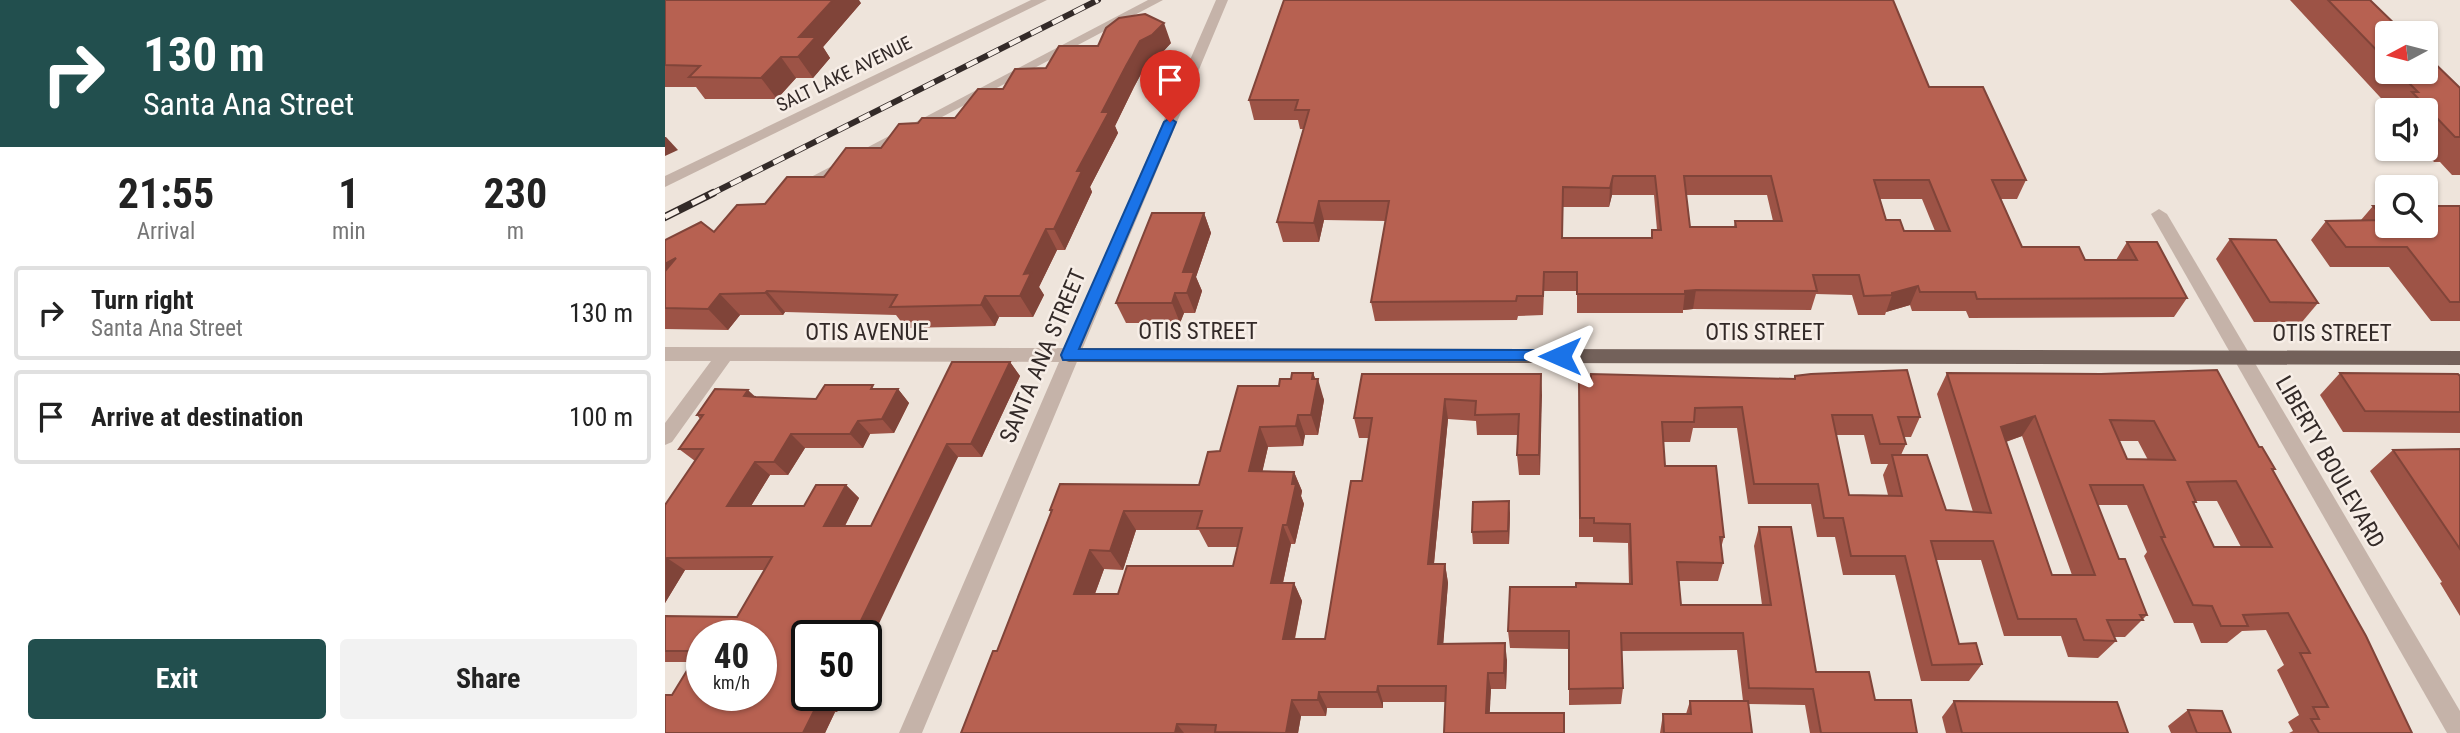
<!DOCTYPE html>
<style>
:root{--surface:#fff;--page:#f2f2f2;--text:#222;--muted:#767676;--line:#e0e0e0;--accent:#224f4e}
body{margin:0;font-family:"Roboto Condensed",sans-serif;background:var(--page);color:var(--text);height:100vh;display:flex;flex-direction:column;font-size:26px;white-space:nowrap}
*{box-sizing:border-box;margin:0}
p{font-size:23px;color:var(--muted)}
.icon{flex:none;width:38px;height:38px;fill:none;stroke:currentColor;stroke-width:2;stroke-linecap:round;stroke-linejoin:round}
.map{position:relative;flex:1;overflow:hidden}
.details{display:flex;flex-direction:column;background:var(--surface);width:665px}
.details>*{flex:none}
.hud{background:#224f4e;color:#fff;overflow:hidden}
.needle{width:46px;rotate:263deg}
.fabs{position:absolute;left:1710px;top:21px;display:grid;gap:14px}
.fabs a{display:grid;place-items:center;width:63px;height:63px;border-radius:7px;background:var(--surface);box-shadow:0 2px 5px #0004;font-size:35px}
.speed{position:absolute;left:21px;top:620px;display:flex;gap:14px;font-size:35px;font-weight:700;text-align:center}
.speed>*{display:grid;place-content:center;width:91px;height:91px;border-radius:50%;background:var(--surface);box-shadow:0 2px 5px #0004;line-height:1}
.speed small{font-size:18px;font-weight:400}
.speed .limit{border:4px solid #111;border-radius:10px;background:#fff;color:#111}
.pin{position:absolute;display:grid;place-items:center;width:60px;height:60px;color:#fff;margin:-72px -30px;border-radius:50% 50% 50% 0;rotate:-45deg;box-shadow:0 0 7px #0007}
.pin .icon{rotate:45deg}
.me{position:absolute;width:77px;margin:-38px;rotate:270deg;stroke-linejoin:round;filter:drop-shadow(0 0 5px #0008)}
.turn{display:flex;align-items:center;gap:24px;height:147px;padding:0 28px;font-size:32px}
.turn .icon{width:91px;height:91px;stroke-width:2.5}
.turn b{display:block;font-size:49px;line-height:60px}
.eta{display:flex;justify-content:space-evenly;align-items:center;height:119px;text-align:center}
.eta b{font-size:42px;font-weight:700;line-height:49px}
.action{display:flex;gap:14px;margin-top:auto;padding:14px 28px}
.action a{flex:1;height:80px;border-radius:7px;background:var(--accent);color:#fff;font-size:28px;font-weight:700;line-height:80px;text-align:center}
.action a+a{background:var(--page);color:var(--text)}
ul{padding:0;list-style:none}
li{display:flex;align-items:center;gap:21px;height:94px;margin:0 14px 10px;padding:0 14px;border:4px solid var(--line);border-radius:7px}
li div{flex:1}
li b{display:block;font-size:26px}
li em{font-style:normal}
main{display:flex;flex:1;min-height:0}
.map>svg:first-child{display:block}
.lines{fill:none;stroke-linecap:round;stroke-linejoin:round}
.minor{fill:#c5b3a9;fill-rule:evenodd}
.major{fill:#73615a;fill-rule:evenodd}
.rail-far1-casing{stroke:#332a28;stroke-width:6}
.rail-casing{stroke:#332a28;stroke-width:8}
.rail-far1{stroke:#f7eee7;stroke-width:4.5;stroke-dasharray:12;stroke-linecap:butt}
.rail{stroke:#f7eee7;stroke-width:5;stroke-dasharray:15;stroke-linecap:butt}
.wall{fill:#9d5346;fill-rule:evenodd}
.shaded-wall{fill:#804439}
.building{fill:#b76151;stroke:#804439;stroke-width:2;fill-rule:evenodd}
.route{fill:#1a73e8;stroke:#114b97;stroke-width:2}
.labels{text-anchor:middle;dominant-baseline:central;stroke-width:5;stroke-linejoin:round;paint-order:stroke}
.far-street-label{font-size:19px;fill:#332a28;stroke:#f7eee7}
.street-label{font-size:23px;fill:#332a28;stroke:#f7eee7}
</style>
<main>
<section class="details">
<div class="hud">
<div class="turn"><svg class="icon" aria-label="right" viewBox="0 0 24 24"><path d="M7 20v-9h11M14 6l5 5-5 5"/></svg><div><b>130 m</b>Santa Ana Street</div></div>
</div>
<div class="eta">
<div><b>21:55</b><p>Arrival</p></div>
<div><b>1</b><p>min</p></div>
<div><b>230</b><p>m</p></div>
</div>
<ul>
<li><svg class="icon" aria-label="right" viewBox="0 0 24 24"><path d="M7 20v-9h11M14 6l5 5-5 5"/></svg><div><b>Turn right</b><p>Santa Ana Street</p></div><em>130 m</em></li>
<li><svg class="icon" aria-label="arrive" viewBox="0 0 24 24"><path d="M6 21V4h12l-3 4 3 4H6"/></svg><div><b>Arrive at destination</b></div><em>100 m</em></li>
</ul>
<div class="action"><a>Exit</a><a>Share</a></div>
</section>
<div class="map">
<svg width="1795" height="733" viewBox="0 0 1795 733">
<rect width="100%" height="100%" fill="#eee4db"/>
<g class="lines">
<g class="minor">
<polygon points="366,0 382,0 0,187 0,176"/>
<polygon points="483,0 498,0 139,190 134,192 127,187"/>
<polygon points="551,0 563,0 257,733 234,733 394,362 65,361 7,442 0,445 0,423 46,361 0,361 0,347 400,348"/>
<polygon points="1494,209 1502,214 1795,711 1795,733 1782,733 1486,214"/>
</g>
<polygon class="major" points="404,348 1795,351 1795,365 404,362 398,360 395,355 398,350"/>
<g class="rail-far1-casing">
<polyline id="rail-far1" points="44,195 433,0"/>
</g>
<g class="rail-casing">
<polyline id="rail" points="0,217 48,193"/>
</g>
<use href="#rail-far1" class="rail-far1"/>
<use href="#rail" class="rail"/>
</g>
<g class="wall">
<polygon points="0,0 196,3 158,47 165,58 148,78 131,78 112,99 40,99 31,87 0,87"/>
<polygon points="1625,0 1705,0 1722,33 1722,72 1760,72 1795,88 1795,175 1787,175 1775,162 1769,162 1757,149 1760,149 1760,110 1727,110"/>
<polygon points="506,43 494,56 483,61 469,87 450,126 453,133 425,187 427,192 400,250 392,250 374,287 379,295 368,317 334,317 330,326 241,328 231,315 120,312 118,315 75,315 63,330 0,329 0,240 49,232 100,204 216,148 253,123 290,118 338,89 381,68 433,46"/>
<path d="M 1264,87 L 1361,180 L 1352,199 L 1336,199 L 1357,247 L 1420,260 L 1451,260 L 1462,242 L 1522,298 L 1509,317 L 1304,318 L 1301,311 L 1247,311 L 1245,305 L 1221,312 L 1220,315 L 1193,315 L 1187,295 L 1151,294 L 1146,310 L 1028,309 L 1018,310 L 1018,313 L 912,313 L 912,291 L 879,291 L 878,315 L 853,316 L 852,320 L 710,321 L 706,302 L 721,221 L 659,220 L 654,242 L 618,242 L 612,222 L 639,129 L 635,129 L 633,120 L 589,120 L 584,100 ZM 947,195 L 989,195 L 992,230 L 987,230 L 986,238 L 897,238 L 898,207 L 944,207 ZM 1021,195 L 1102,195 L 1108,221 L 1070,221 L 1069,227 L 1025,227 ZM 1215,199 L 1257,199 L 1270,231 L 1239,231 L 1221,220 Z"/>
<polygon points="1708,206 1795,206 1795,321 1766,321 1724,267 1665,267 1646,240 1661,221 1696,220"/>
<polygon points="539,213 546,233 531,277 537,291 530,313 519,313 515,323 461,323 451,303"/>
<polygon points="1565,239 1653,303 1637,322 1589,322 1551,259"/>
<polygon points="345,362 355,376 317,457 293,457 142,695 181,695 172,712 170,712 160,733 0,733 7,695 27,662 0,662 0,616 72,617 100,570 20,570 0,603 0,505 30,461 14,449 35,419 32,415 91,397 151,399 212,389 233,389 244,403 229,433 205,434 198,448 140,448 123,475 105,475 86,506 139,506 181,485 194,498 180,526 206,526"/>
<path d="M 648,373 L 659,400 L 653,435 L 640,435 L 638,446 L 603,447 L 597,472 L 629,472 L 637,491 L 636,496 L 639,504 L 630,544 L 626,544 L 618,583 L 629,583 L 637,601 L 630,639 L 660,639 L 697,481 L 704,438 L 694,438 L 689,418 L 876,374 L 875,475 L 854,475 L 852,455 L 853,435 L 812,435 L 811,421 L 783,419 L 769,564 L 780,564 L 783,583 L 778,644 L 842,660 L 841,689 L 826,689 L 824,713 L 899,733 L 780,702 L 718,702 L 718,708 L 662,708 L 661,716 L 636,716 L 633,733 L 296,733 L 332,651 L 386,513 L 385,510 L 534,485 L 555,451 L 614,386 L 626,379 ZM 471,530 L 534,530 L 543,547 L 573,547 L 568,566 L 453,594 L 430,594 L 439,569 L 458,570 Z"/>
<path d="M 1282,373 L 1436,374 L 1594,447 L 1610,469 L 1608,470 L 1747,733 L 1624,733 L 1628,731 L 1623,722 L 1634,715 L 1612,670 L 1619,665 L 1601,630 L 1577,631 L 1562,643 L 1536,643 L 1528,623 L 1509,623 L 1479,556 L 1482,552 L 1462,505 L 1433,505 L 1454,559 L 1482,615 L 1460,637 L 1449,637 L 1451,641 L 1433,658 L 1403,657 L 1396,636 L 1339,636 L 1316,560 L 1271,560 L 1294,644 L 1317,664 L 1304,681 L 1256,681 L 1230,575 L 1178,575 L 1170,537 L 1152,537 L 1146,504 L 1083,504 L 1072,428 L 1028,428 L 1025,442 L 998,442 L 1000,466 L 1059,537 L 1056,548 L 1058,563 L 1053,581 L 1014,581 L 1016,605 L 1097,605 L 1089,546 L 1094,527 L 1151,672 L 1210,700 L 1252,733 L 1145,733 L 1140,705 L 1083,704 L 1087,733 L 995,733 L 998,714 L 1021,714 L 1025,701 L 1078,701 L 1072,650 L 956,651 L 958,688 L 956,704 L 904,705 L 904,649 L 845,648 L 843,631 L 911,587 L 964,584 L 963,543 L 928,542 L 928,537 L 914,537 L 914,379 L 1129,379 L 1130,376 L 1255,417 L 1246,437 L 1239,437 L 1241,444 L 1236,455 L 1281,510 L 1308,512 L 1272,394 ZM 1171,435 L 1199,435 L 1206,464 L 1223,464 L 1218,475 L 1223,495 L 1184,495 ZM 1357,436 L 1407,575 L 1387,575 L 1341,442 ZM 1454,441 L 1473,441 L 1483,460 L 1462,459 ZM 1531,501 L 1552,501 L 1576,547 L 1549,547 L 1529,504 Z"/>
<polygon points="1675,373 1795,376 1795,433 1678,432 1655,395"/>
<polygon points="1795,449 1795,616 1775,583 1777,582 1705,471 1728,450"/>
<polygon points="845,513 844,544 808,544 807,532"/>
<polygon points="1289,701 1463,733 1281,733 1277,717"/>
<polygon points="1523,710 1566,733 1506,733 1503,726"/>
</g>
<g class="shaded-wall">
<polygon points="168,0 194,0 196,3 158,47 165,58 148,78 133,57 134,37"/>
<polygon points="499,23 506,43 494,56 483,61 469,87 450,126 453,133 425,187 427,192 400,250 389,229 437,112 461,66 475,41"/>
<polygon points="116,57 131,78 112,99 96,78"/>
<polygon points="0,137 1,137 13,150 0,156"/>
<polygon points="948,176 947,195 944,207 945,188"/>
<polygon points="654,201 659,220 654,242 649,223"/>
<polygon points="539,213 546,233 531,277 537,291 530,313 522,293 518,272"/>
<polygon points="381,229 392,250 374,287 379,295 368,317 355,296 359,274"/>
<polygon points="11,258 0,296 0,264"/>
<polygon points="1253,286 1245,305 1221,312 1227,295 1227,293"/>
<polygon points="1031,290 1028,309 1018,310 1020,291"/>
<polygon points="102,291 120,312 118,315 100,293"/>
<polygon points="510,293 519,313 515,323 507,303"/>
<polygon points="55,294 75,315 63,330 43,309"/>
<polygon points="320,296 334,317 330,326 316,305"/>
<polygon points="345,362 355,376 317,457 306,444"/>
<polygon points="648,373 652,384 653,379 659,400 653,435 646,415 647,379"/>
<polygon points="876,374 877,395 875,475 874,455"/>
<polygon points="233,389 244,403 229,433 217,419"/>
<polygon points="83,390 97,403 79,396"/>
<polygon points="780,399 783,419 767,583 763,564"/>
<polygon points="633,415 640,435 638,446 631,426"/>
<polygon points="1370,416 1357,436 1325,447 1336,427"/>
<polygon points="193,421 205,434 198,448 185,434"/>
<polygon points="595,427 603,447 593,491 584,471"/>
<polygon points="126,434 140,448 123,475 109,462"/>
<polygon points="282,444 293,457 201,651 201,635 189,635"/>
<polygon points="90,462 105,475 78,519 62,506"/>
<polygon points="629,472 637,491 636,496 639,504 630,544 622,525"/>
<polygon points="181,485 194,498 173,539 159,526"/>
<polygon points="844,501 845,513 844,544 843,531"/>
<polygon points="459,511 471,530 458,570 445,551"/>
<polygon points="618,525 626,544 614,601 606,583"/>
<polygon points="425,550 439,569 423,612 409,594"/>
<polygon points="2,558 20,570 0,603 0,561"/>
<polygon points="780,564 783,583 777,661 773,644"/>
<polygon points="629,583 637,601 626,656 618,639"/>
<polygon points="840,643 842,660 841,689 839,673"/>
<polygon points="823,673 826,689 824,728 821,713"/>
<polygon points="713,686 718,702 718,708 712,692"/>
<polygon points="654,692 662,708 661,716 653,700"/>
<polygon points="160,695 181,695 172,712 156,701"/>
<polygon points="627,700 636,716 633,733 621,733"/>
<polygon points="154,701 170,712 160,733 138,733"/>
<polygon points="512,724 519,733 510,733"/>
</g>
<g class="building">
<polygon points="0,0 168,0 134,37 151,37 133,57 116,57 96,78 24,77 35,66 0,65"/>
<path d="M 619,0 L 1228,0 L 1264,87 L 1318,87 L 1361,180 L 1327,180 L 1357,247 L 1414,247 L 1420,260 L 1472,260 L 1462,242 L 1492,242 L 1522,298 L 1312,299 L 1310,292 L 1255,292 L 1253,286 L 1227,293 L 1227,295 L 1199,296 L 1194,275 L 1148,275 L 1152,291 L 1031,290 L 1020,291 L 1020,294 L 912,294 L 912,272 L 879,272 L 878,296 L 852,296 L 851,301 L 706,302 L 724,201 L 654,201 L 649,223 L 612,222 L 644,110 L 630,110 L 633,100 L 584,100 ZM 948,176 L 990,176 L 996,230 L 987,230 L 987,238 L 897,238 L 898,187 L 945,188 ZM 1019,176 L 1106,176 L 1117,221 L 1070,221 L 1071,227 L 1025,227 ZM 1209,180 L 1264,180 L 1285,231 L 1239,231 L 1235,220 L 1221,220 Z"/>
<polygon points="1663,0 1705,0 1739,33 1722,33 1722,61"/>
<polygon points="480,14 499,23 487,35 475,41 461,66 437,112 444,112 412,171 417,171 389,229 381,229 359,274 366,273 355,296 320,296 316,305 225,307 232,295 102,291 100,293 55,294 43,309 0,308 0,271 11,258 0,264 0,240 36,222 49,232 72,205 100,204 122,177 159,177 181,148 216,148 234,124 253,123 257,118 290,118 313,89 338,89 350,69 381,68 394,46 433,46 441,28 454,18"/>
<polygon points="1760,54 1795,88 1795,137 1790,137 1747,92 1753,92 1733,72 1760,72"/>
<polygon points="1708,206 1722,206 1722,226 1760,226 1760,206 1795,206 1795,302 1785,302 1742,247 1681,247 1661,221 1720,220"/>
<polygon points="487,213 539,213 518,272 529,272 522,293 510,293 507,303 451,303"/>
<polygon points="1565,239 1611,240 1653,303 1605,302"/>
<path d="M 287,362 L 345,362 L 306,444 L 282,444 L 189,635 L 142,635 L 142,695 L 160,695 L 156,701 L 154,701 L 138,733 L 0,733 L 0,695 L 7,695 L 34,651 L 0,651 L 0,616 L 72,617 L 107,557 L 2,558 L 0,561 L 0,505 L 38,449 L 14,449 L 38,415 L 32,415 L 50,389 L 83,390 L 79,396 L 91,397 L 151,399 L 160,385 L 208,385 L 206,389 L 233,389 L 217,419 L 193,421 L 185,434 L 126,434 L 109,462 L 90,462 L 62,506 L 139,506 L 151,485 L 181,485 L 159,526 L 206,526 ZM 37,635 L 96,635 L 96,695 L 37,695 Z"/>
<path d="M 1242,370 L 1255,417 L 1233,417 L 1241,444 L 1215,444 L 1207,415 L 1167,415 L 1184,495 L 1237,496 L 1227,455 L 1262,455 L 1281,510 L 1326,513 L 1282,373 L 1436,374 L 1552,370 L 1594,447 L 1597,447 L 1610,469 L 1607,469 L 1701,636 L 1747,733 L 1654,733 L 1646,719 L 1654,719 L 1648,707 L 1663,707 L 1635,653 L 1645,653 L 1623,613 L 1578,615 L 1583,626 L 1556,626 L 1547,606 L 1528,605 L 1496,537 L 1500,537 L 1478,485 L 1425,485 L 1454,559 L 1460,559 L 1482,615 L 1475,615 L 1478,620 L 1442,620 L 1451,641 L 1419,640 L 1411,619 L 1353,619 L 1328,541 L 1266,541 L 1294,644 L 1311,643 L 1317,664 L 1267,665 L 1240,556 L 1186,556 L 1178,518 L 1159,518 L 1153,484 L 1089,484 L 1077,407 L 1030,408 L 1029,422 L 997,422 L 1000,466 L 1051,466 L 1059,537 L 1055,537 L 1058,563 L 1012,562 L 1016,605 L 1106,605 L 1094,527 L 1126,527 L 1151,672 L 1204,672 L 1210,700 L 1246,700 L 1252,733 L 1156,733 L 1148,689 L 1084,688 L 1078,633 L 956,633 L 958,688 L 904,689 L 904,631 L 843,631 L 845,587 L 911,587 L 911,583 L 967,584 L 965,524 L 929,523 L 929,518 L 915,518 L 914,379 L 926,380 L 926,374 L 1130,379 L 1130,376 L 1146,374 ZM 1370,416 L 1430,575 L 1387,575 L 1336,427 ZM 1445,420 L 1489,421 L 1510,460 L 1462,459 ZM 1571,481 L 1607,547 L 1549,547 L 1528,502 L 1531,502 L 1522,482 Z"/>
<path d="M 627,373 L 648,373 L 647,379 L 653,379 L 646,415 L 633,415 L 631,426 L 595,427 L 584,471 L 629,472 L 627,484 L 631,484 L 622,525 L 618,525 L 606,583 L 629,583 L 618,639 L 660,639 L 686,481 L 697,481 L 707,418 L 689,418 L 697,374 L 876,374 L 874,455 L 852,455 L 854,414 L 810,415 L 811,401 L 780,399 L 763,564 L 780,564 L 773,644 L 840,643 L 839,673 L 823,673 L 821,713 L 899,713 L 899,733 L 779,733 L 781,686 L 713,686 L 712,692 L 654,692 L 653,700 L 627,700 L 621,733 L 550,732 L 551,725 L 512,724 L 510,733 L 296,733 L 328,651 L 332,651 L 387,510 L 385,510 L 395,484 L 534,485 L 543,452 L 555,451 L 573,386 L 614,386 L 615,379 L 626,379 ZM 459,511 L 537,511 L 532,528 L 577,528 L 568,566 L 462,566 L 453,594 L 409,594 L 425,550 L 445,551 Z"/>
<polygon points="1675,373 1793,374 1795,376 1795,412 1700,411"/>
<polygon points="1795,449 1795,549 1728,450"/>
<polygon points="844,501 843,531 807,532 808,502"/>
<polygon points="1025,701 1083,701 1087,733 999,733 998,714 1026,714"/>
<polygon points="1289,701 1452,702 1463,733 1297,733"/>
<polygon points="1523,710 1557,711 1566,733 1532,733"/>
</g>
<polygon class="route" points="505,118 511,122 414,349 895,350 903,356 901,360 398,360 396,355 499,122"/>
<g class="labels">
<g class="far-street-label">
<text transform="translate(179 74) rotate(-26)">SALT LAKE AVENUE</text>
</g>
<g class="street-label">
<text x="533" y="331">OTIS STREET</text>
<text x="202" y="332">OTIS AVENUE</text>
<text x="1100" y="332">OTIS STREET</text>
<text x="1667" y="333">OTIS STREET</text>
<text transform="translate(378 356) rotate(-67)">SANTA ANA STREET</text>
<text transform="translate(1665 462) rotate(60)">LIBERTY BOULEVARD</text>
</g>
</g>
</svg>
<div class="fabs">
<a><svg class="needle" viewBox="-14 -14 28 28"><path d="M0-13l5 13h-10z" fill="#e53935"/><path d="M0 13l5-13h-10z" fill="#767676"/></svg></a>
<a><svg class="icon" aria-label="sound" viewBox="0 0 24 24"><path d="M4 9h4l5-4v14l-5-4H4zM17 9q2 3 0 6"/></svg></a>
<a><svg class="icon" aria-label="search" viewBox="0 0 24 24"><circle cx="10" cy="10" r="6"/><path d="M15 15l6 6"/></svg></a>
</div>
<div class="speed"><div>40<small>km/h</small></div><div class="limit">50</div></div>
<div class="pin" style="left:505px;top:122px;background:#d93025"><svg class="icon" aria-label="arrive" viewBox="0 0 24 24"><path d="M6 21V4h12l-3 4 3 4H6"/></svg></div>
<svg class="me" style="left:895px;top:356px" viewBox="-20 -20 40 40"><path d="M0-17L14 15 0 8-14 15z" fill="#1a73e8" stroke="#fff" stroke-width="4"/></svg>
</div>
</main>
